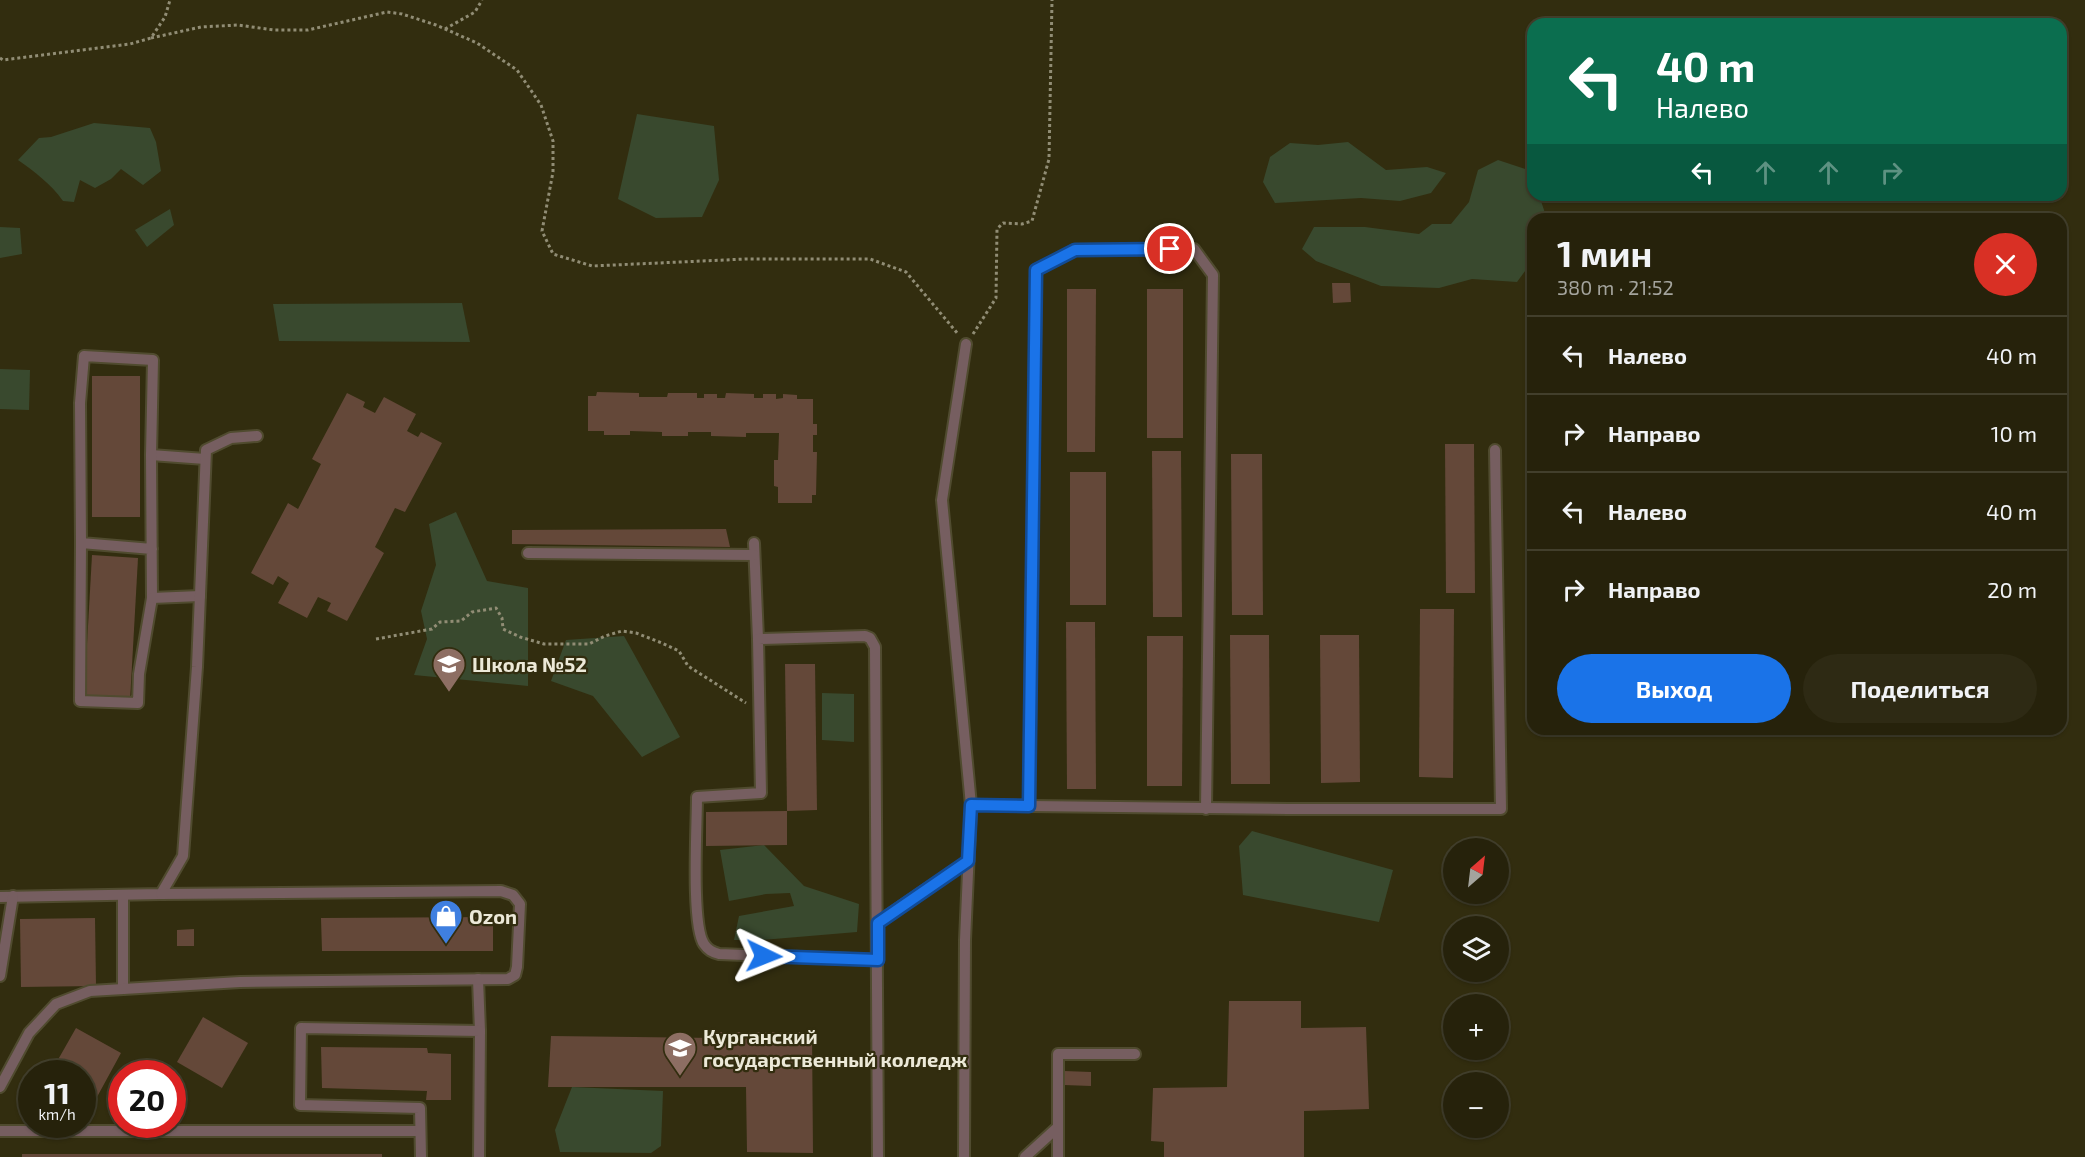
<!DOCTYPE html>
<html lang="ru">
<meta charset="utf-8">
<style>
:root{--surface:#26220b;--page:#2e2a14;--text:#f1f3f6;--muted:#a4a49d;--line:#423f2c;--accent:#1a73e8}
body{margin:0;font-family:"Exo 2",sans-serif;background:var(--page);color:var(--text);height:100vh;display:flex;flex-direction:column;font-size:22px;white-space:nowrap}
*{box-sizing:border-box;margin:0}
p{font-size:20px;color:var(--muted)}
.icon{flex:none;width:33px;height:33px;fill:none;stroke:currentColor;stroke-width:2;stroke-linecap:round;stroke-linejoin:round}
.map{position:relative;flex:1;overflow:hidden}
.drawer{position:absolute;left:1527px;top:213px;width:540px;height:522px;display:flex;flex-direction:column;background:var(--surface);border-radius:18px;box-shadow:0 2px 4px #0004,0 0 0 2px var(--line)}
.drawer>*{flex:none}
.guide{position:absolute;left:1527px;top:18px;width:540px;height:183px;border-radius:18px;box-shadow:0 2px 4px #0004,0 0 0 2px var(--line);background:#0b6e4f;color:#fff;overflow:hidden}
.needle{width:39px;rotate:28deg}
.controls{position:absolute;left:1443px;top:838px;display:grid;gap:12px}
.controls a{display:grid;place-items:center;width:66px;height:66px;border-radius:50%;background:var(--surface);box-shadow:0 2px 4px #0004,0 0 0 2px var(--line);font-size:30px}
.speed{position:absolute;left:18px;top:1060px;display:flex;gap:12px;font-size:30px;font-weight:700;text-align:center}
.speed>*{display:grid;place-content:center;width:78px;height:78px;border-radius:50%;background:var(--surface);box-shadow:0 2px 4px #0004,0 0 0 2px var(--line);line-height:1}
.speed small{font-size:15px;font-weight:400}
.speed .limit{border:9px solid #d22;background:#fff;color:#111}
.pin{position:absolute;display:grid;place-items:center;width:51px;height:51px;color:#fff;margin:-26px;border:3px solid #fff;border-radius:50%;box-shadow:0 2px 6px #0007}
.me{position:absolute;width:66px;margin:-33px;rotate:92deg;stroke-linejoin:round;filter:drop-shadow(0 0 4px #0008)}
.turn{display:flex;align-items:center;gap:21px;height:126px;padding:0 30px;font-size:27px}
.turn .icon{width:78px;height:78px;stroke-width:2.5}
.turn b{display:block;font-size:42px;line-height:51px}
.lanes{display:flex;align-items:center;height:57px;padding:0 30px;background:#0003;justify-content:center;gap:30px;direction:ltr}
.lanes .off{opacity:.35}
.round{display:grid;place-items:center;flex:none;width:63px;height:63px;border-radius:32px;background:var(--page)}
.summary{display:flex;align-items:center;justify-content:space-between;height:102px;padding:0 30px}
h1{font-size:36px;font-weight:700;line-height:45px}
.button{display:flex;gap:12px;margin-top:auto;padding:12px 30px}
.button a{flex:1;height:69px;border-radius:36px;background:var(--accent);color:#fff;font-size:24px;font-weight:700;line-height:69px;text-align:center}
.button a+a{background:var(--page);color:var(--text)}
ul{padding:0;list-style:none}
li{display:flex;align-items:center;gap:18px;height:78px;padding:0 30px;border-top:2px solid var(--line)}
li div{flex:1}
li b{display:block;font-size:22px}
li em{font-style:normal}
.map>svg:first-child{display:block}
.green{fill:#39492e}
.building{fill:#644839}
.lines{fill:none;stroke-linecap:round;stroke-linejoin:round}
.service-casing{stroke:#504b2f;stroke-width:14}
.path{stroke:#918d75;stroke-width:3;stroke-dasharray:3 3;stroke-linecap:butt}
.service{stroke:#765e60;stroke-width:10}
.route-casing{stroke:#114b97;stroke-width:15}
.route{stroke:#1a73e8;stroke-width:10}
.labels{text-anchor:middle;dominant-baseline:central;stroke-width:4.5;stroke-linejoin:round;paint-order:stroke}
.poi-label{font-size:20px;font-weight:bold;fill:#ece9d8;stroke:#322d0f;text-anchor:start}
</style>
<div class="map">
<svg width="2085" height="1157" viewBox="0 0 2085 1157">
<rect width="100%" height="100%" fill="#322d0f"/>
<g class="green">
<polygon points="637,114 714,126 719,180 702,217 656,218 618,199"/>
<path d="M 94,123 L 150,128 L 156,142 L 161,171 L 143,185 L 121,169 L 111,179 L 95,188 L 80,180 L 74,202 L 63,201 C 51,184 35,172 18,160 L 39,138 L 51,137 Z"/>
<polygon points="1348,142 1386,170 1427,167 1446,173 1431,193 1400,201 1361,198 1275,203 1263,182 1270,157 1290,143 1318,145"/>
<polygon points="1498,160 1531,171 1533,177 1533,195 1539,195 1547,219 1533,219 1533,260 1517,282 1472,279 1439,288 1381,286 1316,261 1302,249 1314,227 1365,227 1419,234 1432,224 1451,224 1469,202 1478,170"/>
<polygon points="170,209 174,225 147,247 135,230"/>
<polygon points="0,227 20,228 22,254 0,258"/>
<polygon points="462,303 470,342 279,341 273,304"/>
<polygon points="0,369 30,370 29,410 0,409"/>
<polygon points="456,512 487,581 528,588 528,686 414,675 427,639 421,611 436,565 429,524"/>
<polygon points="624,636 680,737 642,757 593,696 551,681 566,640"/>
<polygon points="822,693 854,694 854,742 822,740"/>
<polygon points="1252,831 1393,870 1379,922 1243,895 1239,846"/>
<polygon points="764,845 804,886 859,904 857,932 761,940 734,940 739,916 794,906 790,893 766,894 729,901 720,850"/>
<polygon points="572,1087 663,1091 661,1146 651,1153 560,1152 555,1130"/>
</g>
<g class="building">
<polygon points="1332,283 1350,283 1351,302 1333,303"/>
<polygon points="1067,289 1096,289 1095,452 1067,452"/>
<rect x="1147" y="289" width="36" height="149"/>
<rect x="92" y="376" width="48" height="141"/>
<polygon points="597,392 639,393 639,397 667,397 668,393 697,393 697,398 704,398 704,394 717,394 717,398 725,398 726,393 754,394 754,398 763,398 763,394 776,394 776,399 783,398 783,394 797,395 797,399 813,399 813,424 817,424 817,435 813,435 813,452 817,452 816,495 812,495 812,503 778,503 778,487 774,486 774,460 778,460 779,433 746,433 746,437 711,436 711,432 688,432 688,436 662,436 662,432 630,431 630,435 604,435 604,431 588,431 588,396 596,396"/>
<polygon points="347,393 365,402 363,407 375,413 384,397 416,414 407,431 418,437 421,432 442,443 405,512 395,508 375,547 384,553 347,621 327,611 331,603 318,597 307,618 278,603 289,583 278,576 273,585 251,573 288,503 298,509 321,464 312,459"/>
<polygon points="1445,444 1474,444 1475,593 1446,593"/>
<polygon points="1152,451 1181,451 1182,617 1153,617"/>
<polygon points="1231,454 1262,454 1263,615 1232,615"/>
<rect x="1070" y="472" width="36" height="133"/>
<polygon points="726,529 730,547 512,544 512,530"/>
<polygon points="92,555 138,558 130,701 84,698"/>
<polygon points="1420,609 1454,609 1453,778 1419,777"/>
<polygon points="1066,622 1095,622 1096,789 1067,789"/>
<polygon points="1230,635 1269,635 1270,784 1231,784"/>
<polygon points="1320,635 1359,635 1360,782 1321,783"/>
<polygon points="1147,636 1183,636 1182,786 1147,786"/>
<polygon points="785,664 815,664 817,810 787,811"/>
<polygon points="787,811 787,845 706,846 706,812"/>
<polygon points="493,917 493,951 322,951 321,918"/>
<polygon points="95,918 96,986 21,987 20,919"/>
<polygon points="194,929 194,946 177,946 177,930"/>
<polygon points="1229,1001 1301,1001 1301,1028 1366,1027 1369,1109 1304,1111 1304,1157 1164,1157 1164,1142 1151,1141 1153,1088 1227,1087"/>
<polygon points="203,1017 248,1043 222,1088 177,1062"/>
<polygon points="76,1028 121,1053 97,1097 82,1089 82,1074 55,1074 51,1072"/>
<polygon points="717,1032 812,1032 813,1153 747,1152 746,1087 548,1087 551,1036 717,1038"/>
<polygon points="321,1047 427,1048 428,1053 451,1054 451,1100 426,1100 427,1091 322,1088"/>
<polygon points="1064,1071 1091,1072 1091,1086 1064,1085"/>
<rect x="22" y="1154" width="360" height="3"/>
</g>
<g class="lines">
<g class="service-casing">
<g id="service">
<polyline points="151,455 205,459"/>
<polyline points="81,543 80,701 138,703 139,674 152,598 151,455 153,360 84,356 80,403 81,543 152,549"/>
<polyline points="754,543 758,639"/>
<polyline points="528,553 754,555"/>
<polyline points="152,598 200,596"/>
<polyline points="971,805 1029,806 1036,270 1075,250 1194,249 1213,275 1206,809"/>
<polyline points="1029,806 1288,809 1501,809 1495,450"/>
<polyline points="123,896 123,989"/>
<polyline points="0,897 161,894 183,856 197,667 206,450 231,438 257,436"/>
<polyline points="877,923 968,861"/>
<path d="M 878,960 L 719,954 C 712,952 708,950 704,944 C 691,925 697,825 697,797 L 761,793 L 758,639 L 865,636 L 870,638 L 875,647 L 878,1157"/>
<polyline points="0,976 13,896"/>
<polyline points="478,979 480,1031"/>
<polyline points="0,1087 29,1033 56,1004 90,991 240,982 508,979 515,975 517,967 520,904 513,895 501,891 161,894"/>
<polyline points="0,1131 420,1131"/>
<polyline points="421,1157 420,1108 300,1105 301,1028 480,1031 479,1157"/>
<polyline points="964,1157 965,940 971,805 942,500 966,344"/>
<polyline points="1025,1157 1058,1127"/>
<polyline points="1058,1157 1058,1054 1135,1054"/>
</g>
</g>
<g class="path">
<polyline points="445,29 475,12 482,0"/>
<polyline points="151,38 201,27 238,25 274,30 308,30 387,12 402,14 436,25 477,43 517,70 541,105 553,141 553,172 542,231 553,254 592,266 746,259 870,259 906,272 958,334"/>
<polyline points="0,58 3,60 130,44 151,38 165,17 170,0"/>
<polyline points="973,334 996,298 997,229 1003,223 1022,224 1032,221 1049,159 1052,0"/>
<polyline points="376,639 432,629 440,622 461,621 472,612 496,608 502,618 503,629 520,637 544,644 589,644 605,636 622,631 636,633 662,643 679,651 688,666 746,703"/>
</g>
<use href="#service" class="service"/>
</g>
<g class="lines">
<g class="route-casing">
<polyline id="route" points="764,956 878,960 878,923 968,861 971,805 1029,806 1036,270 1075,250 1170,249"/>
</g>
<use href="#route" class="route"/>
</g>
<defs>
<g id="school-pin" transform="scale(1.725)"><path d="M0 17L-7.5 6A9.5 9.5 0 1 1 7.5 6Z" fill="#8d6e63" stroke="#322d0f"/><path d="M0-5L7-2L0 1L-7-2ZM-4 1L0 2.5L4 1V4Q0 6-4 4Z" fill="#fff"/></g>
<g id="shop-pin" transform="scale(1.725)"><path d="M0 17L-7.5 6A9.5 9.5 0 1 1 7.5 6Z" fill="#3f7fe0" stroke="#322d0f"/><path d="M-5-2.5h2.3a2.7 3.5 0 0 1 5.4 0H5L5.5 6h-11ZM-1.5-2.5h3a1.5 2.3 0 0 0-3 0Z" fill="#fff"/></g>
<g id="university-pin" transform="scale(1.725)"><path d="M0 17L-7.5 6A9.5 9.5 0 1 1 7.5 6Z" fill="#8d6e63" stroke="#322d0f"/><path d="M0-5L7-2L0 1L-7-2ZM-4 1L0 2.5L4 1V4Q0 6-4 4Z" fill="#fff"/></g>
</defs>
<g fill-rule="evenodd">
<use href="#school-pin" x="449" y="664"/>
<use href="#shop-pin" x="446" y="916"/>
<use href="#university-pin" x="680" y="1048"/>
</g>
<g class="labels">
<g class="poi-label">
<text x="472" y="664">Школа №52</text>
<text x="469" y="916">Ozon</text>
<text x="703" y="1036">Курганский<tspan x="703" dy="23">государственный колледж</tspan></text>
</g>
</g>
</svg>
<div class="controls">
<a><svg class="needle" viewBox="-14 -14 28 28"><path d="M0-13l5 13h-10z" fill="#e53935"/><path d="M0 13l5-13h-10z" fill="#a4a49d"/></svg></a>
<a><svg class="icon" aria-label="layers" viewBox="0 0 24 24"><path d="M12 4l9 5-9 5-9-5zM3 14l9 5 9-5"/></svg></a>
<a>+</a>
<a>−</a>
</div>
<div class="speed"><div>11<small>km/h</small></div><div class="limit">20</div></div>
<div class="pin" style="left:1170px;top:249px;background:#d93025"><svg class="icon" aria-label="arrive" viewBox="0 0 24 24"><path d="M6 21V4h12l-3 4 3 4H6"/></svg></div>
<svg class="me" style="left:764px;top:956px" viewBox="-20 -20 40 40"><path d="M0-17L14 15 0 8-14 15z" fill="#1a73e8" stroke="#fff" stroke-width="4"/></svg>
<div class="guide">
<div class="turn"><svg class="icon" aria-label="left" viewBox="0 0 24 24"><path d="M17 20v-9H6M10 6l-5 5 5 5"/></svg><div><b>40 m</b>Налево</div></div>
<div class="lanes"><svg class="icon" aria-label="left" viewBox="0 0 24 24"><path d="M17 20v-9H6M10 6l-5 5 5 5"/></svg><svg class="icon off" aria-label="ahead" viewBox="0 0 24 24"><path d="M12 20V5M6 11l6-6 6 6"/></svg><svg class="icon off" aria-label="ahead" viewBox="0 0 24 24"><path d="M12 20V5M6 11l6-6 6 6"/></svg><svg class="icon off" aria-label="right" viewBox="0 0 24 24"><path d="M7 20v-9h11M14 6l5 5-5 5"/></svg></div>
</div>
<section class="drawer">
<div class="summary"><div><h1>1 мин</h1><p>380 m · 21:52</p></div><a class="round" style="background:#d93025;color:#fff"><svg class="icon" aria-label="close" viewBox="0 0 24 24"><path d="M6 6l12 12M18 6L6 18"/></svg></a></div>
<ul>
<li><svg class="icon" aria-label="left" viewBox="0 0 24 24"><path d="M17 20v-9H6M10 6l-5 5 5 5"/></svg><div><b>Налево</b></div><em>40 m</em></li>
<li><svg class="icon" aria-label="right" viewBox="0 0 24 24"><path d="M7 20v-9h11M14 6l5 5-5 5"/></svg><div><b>Направо</b></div><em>10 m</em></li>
<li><svg class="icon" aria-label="left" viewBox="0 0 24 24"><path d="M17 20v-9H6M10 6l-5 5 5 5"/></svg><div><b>Налево</b></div><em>40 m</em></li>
<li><svg class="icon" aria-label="right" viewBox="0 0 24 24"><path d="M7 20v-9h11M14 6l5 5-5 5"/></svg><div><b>Направо</b></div><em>20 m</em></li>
</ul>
<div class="button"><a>Выход</a><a>Поделиться</a></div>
</section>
</div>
